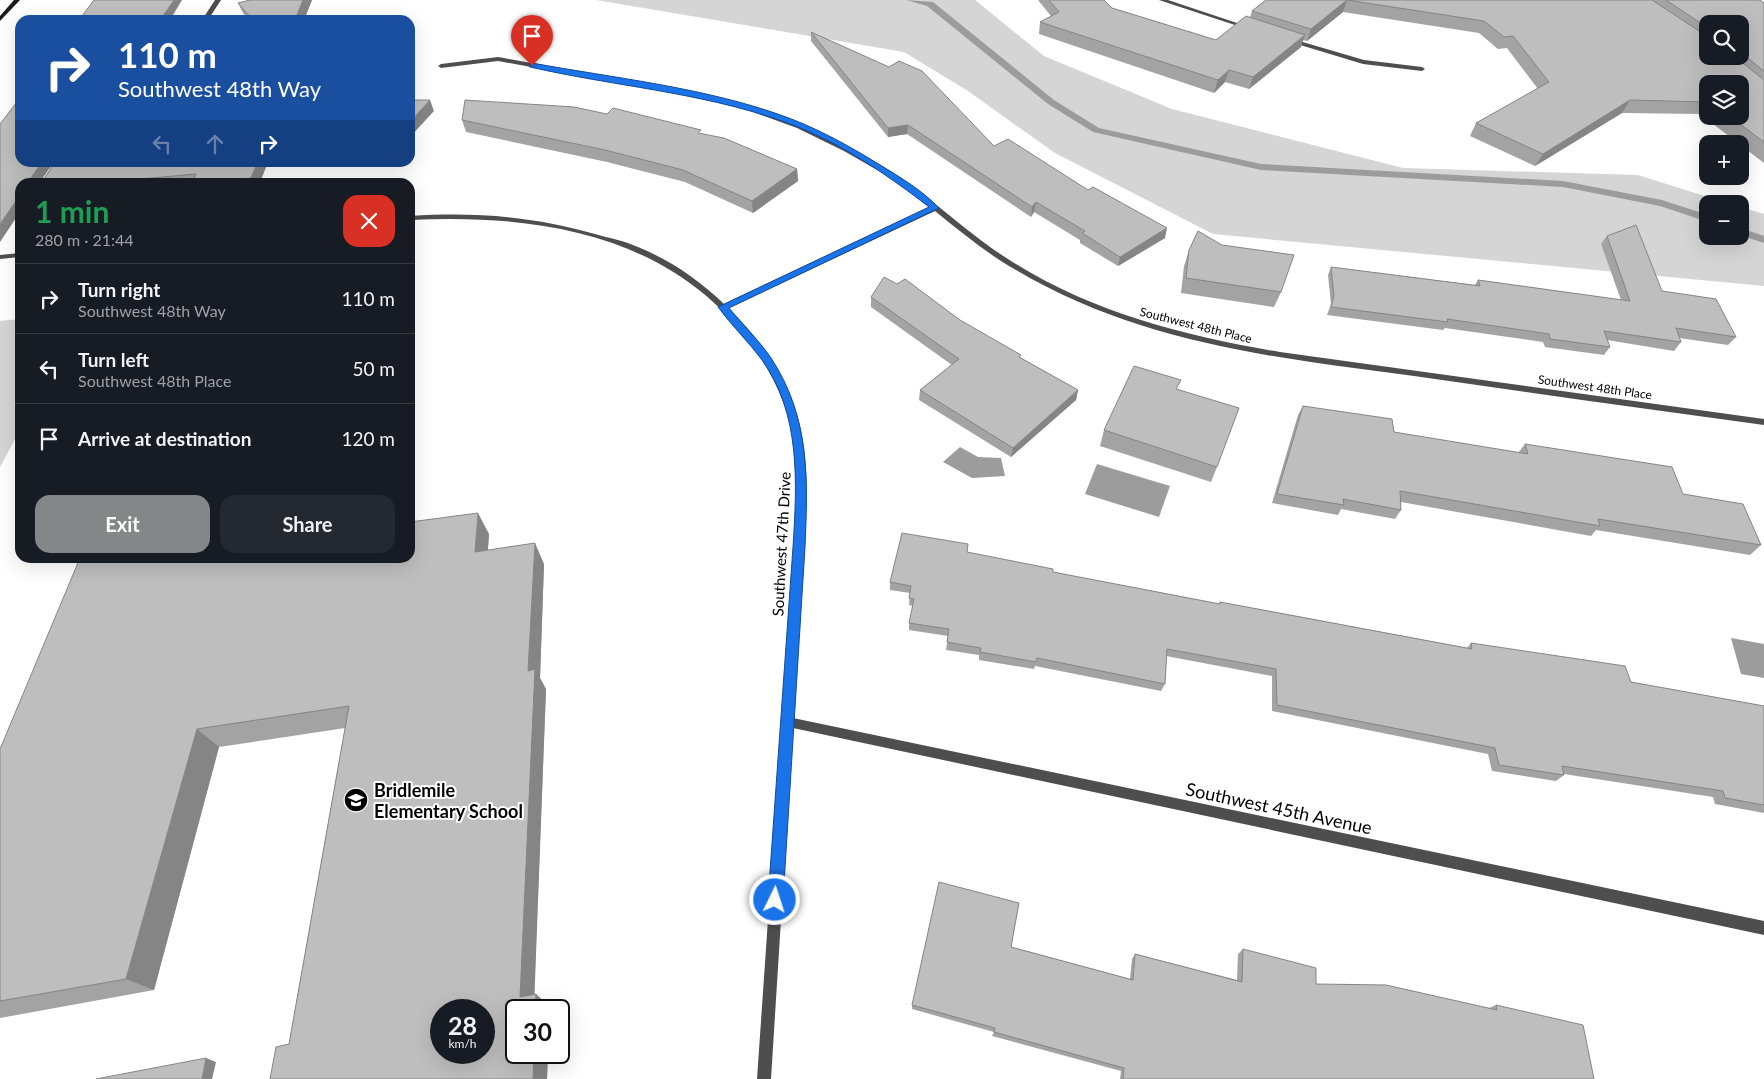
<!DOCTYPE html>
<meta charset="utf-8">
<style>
:root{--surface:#171b24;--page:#242831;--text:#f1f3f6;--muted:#9ea1a6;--line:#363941;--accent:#858687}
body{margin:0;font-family:Lato,sans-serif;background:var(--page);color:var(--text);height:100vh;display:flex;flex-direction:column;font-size:19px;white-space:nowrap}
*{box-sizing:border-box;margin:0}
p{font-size:16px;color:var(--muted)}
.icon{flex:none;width:28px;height:28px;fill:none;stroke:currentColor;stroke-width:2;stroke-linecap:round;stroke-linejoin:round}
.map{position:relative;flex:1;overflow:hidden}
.details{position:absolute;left:15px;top:178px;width:400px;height:385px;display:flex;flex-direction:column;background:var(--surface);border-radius:15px;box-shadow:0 5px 20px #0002}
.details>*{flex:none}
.guide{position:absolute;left:15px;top:15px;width:400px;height:152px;border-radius:15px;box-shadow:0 5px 20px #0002;background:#1a4fa0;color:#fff;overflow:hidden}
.fabs{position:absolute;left:1699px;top:15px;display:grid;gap:10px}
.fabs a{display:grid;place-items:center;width:50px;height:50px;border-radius:10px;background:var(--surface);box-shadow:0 5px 20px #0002;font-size:25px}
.speed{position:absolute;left:430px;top:999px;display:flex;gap:10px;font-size:25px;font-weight:700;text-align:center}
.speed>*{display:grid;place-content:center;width:65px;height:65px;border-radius:50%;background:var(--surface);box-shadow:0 5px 20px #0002;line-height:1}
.speed small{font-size:12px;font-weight:400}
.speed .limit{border:2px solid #111;border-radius:8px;background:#fff;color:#111}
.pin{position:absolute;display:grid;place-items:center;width:42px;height:42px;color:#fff;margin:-51px -21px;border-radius:50% 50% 50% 0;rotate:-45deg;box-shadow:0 0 5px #0007}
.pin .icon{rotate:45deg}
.me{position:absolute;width:55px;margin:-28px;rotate:4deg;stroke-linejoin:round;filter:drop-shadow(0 0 4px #0008)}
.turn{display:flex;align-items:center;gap:18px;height:105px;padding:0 20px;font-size:22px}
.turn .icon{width:65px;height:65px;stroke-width:2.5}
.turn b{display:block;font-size:35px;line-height:42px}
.lanes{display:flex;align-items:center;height:48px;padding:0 20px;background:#0003;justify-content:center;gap:25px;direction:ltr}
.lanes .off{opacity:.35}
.round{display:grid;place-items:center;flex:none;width:52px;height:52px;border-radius:15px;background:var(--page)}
.summary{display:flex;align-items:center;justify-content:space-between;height:85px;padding:0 20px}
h1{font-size:30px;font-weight:700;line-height:38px;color:#1e9e55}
.primary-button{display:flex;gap:10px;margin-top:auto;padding:10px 20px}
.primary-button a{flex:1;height:58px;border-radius:15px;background:var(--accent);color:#fff;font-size:20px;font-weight:700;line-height:58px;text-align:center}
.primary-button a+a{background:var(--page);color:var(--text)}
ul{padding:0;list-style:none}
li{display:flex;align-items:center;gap:15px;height:70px;padding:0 20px;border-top:1px solid var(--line)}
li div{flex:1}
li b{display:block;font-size:19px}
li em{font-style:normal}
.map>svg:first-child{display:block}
.green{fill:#d5d5d5}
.water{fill:#9c9c9c}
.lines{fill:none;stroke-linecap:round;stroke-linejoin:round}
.stream{fill:#9c9c9c;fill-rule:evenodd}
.lane{fill:#4e4e4e;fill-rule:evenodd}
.street{fill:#4e4e4e;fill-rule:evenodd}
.secondary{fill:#1b1b1b;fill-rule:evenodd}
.wall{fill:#a3a3a3;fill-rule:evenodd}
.shaded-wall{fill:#858585}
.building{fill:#bebebe;stroke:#858585;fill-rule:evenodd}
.route{fill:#1a73e8;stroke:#114b97}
.labels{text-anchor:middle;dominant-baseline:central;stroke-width:4;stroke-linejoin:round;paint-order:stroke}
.far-street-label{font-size:12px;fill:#000;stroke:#fff}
.street-label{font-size:15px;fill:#000;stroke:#fff}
.near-poi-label{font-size:18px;font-weight:bold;fill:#000;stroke:#fff;text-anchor:start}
.near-street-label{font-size:18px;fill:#000;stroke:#fff}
</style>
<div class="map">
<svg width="1764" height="1079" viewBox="0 0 1764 1079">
<rect width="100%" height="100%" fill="#fff"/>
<g class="green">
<polygon points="596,0 975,0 1044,56 1172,109 1403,168 1638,175 1730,204 1708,204 1708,236 1740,236 1740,207 1764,214 1764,286 1213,234 1055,153 968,91 904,52"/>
<polygon points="20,319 20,430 0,467 0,321"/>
</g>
<g class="water">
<polygon points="960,447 978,457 1001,458 1005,476 972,478 943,462"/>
<polygon points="1097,464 1170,486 1159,517 1085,494"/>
<polygon points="1731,638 1764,644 1764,678 1741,674"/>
</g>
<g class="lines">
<g class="stream">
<polygon points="906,0 933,2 1054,100 1099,128 1261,164 1563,181 1662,200 1708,215 1708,222 1660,206 1563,187 1261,170 1093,132 1048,104 927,6"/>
<polygon points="1740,228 1764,236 1764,243 1740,235"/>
</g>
<polygon class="lane" points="215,0 221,0 208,20 202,20"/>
<g class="street">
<polygon points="1159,0 1168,0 1252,28 1247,29"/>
<polygon points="1289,38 1364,60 1422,67 1425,69 1422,71 1363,64 1287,41 1286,40"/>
<path d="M 498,57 C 541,65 585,73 628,81 C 696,93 762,106 824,135 C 859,151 893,171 923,194 C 951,216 978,240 1008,259 C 1090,312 1184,336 1280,352 L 1764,419 L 1764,425 C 1654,410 1545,395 1435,379 C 1289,359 1146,347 1016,270 C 986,253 961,232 935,211 L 728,308 C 764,342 796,391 803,441 C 810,484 805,527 802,570 C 799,620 796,669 793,718 L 1764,921 L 1764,935 L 793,728 L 771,1079 L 757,1079 L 797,499 C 797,475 797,451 791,428 C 783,392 764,359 741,331 C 659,232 532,214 410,220 L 410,216 C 476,212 531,216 595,234 C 609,238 625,241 638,247 C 670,260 699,280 724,304 L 930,207 L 893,179 L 844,151 L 797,128 L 748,110 L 696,97 L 498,61 L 441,68 L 438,66 L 441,64 Z"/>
<polygon points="20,253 20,257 0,259 0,255"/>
</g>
<polygon class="secondary" points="14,0 20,0 0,21 0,16"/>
</g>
<g class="wall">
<polygon points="250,0 312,0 304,20 249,20 243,13 238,3"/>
<path d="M 1038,0 L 1104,0 L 1112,8 L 1216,40 L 1250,18 L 1252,11 L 1266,0 L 1760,0 L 1764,3 L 1764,163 L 1700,114 L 1622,113 L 1535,166 L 1470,136 L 1476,123 L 1538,89 L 1507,48 L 1498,49 L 1479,33 L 1343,12 L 1307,41 L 1303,40 L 1301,47 L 1249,89 L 1225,82 L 1214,93 L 1039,34 L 1040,22 L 1051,16 ZM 1708,24 L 1740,24 L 1740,56 L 1708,56 ZM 1708,84 L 1740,116 L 1708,116 Z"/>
<polygon points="811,32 994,146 1165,238 1118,266 1080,243 1080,240 1034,212 1031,217 907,134 888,137 811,41"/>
<polygon points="462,120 702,134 797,169 798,181 753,213 685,182 607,162 466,132"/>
<polygon points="55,162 268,162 260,182 42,182"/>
<polygon points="1607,236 1662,291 1736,337 1728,345 1679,338 1681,342 1674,351 1607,340 1610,347 1604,355 1545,347 1543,342 1445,328 1443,330 1327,315 1331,304 1328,275 1331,267 1475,285 1478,280 1621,300 1601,244"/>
<polygon points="1222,245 1281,292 1274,307 1181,293 1184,266 1189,250"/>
<polygon points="871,297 1021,358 1078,390 1076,400 1011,457 919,400 920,390 952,365 871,307"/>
<polygon points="1177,390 1217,467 1211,482 1100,446 1104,430"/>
<polygon points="1303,406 1394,432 1518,453 1525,444 1683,494 1761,545 1750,555 1596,530 1591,536 1401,502 1401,510 1395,519 1341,509 1338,515 1272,503 1298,415"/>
<polygon points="489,534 488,550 544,564 540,678 546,689 534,995 549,1006 516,1052 548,1052 547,1079 289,1044 345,728 219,747 154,990 0,1018 0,749"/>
<polygon points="1053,572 1219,604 1220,602 1467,648 1471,643 1631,682 1764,706 1764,813 1715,804 1713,797 1564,774 1564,775 1556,781 1492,771 1488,754 1272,711 1272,676 1166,656 1165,684 1161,691 1035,666 1034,669 979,660 979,655 946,650 948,636 909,630 909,623 913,606 909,605 910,593 890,590 890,582"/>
<polygon points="1011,947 1130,979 1132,959 1135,954 1237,980 1238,954 1243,949 1316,984 1489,1008 1496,1005 1594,1079 1120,1079 1121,1071 992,1036 994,1032 912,1009 912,1005"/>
</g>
<g class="shaded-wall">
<polygon points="174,0 182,0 170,20 160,20"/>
<polygon points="303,0 312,0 304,20 295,20"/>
<polygon points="1347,0 1343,12 1307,41 1311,29"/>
<polygon points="1305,35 1301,47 1249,89 1253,77"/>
<polygon points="1229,70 1225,82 1214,93 1218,80"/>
<polygon points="430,100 434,111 410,137 410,122"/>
<polygon points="1630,100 1622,113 1535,166 1543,154"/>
<polygon points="908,125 907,134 888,137 888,128"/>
<polygon points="42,162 54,162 40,182 28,182"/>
<polygon points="258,162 268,162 260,182 253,182 251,178"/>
<polygon points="797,169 798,181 753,213 752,201"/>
<polygon points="20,195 20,212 0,242 0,224"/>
<polygon points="1036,202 1034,212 1031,217 1032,207"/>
<polygon points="1167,228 1165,238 1118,266 1120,257"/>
<polygon points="1078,390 1076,400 1011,457 1013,448"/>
<polygon points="478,513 489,534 486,572 475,552"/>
<polygon points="535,543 544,564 540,678 546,689 534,1008 520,997 528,671"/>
<polygon points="197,729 219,747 154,990 126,979"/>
<polygon points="536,994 549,1006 549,1010 535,1010"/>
<polygon points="534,1052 548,1052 547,1079 533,1079"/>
<polygon points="206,1058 216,1062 212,1079 202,1079"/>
</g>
<g class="building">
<polygon points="94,0 174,0 160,20 79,20"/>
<polygon points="250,0 303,0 295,20 253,20 238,3"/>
<polygon points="1049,0 1104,0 1112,8 1216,40 1246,16 1305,35 1253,77 1229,70 1218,80 1040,22 1059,12"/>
<polygon points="1266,0 1652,0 1708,37 1708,56 1734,56 1764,80 1764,142 1729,116 1740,116 1740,84 1708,84 1708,102 1630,100 1543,154 1476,123 1549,82 1513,36 1504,37 1484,21 1347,0 1311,29 1252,11"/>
<polygon points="1666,0 1760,0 1764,3 1764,71 1740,52 1740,24 1708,24 1708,28"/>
<polygon points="811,32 889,67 899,61 922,71 994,146 1008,139 1088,190 1093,187 1167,228 1120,257 1082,233 1085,231 1036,202 1032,207 908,125 888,128"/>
<polygon points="20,98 20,162 42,162 28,182 20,182 20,195 0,224 0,124"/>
<polygon points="410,100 430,100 410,122"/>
<polygon points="465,100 574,107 607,114 613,108 701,130 698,133 724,138 797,169 752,201 683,170 605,150 462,120"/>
<polygon points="55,162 258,162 251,178 203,182 192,182 196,174 107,182 42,182"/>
<polygon points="1636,225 1662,291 1716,299 1736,337 1676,328 1681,342 1604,331 1610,347 1550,339 1549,334 1447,319 1448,322 1331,307 1334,296 1331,267 1480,286 1478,280 1630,301 1607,236"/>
<polygon points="1198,231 1222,245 1294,255 1281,292 1186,278 1189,250"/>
<polygon points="884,277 897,284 905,279 960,320 1021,355 1019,357 1078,390 1013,448 920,390 959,359 871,297"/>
<polygon points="1134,366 1181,380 1176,389 1239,408 1217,467 1104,430"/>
<polygon points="1303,406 1392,419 1394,432 1528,454 1525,444 1672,467 1683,494 1743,504 1761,545 1598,519 1600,526 1400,491 1401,510 1343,499 1344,505 1277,494"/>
<path d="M 478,513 L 475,552 L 535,543 L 528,671 L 535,669 L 520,997 L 536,994 L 535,1010 L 516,1010 L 516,1052 L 534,1052 L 533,1079 L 270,1079 L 276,1047 L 289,1044 L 349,706 L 197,729 L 126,979 L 0,1001 L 0,749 L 80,558 L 410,558 L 410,522 ZM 441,1010 L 484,1010 L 484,1052 L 441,1052 Z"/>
<polygon points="902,533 968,544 967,552 1053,569 1053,572 1220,604 1220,602 1472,649 1471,643 1625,666 1631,682 1764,706 1764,805 1725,798 1723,791 1562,766 1564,775 1499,765 1495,748 1277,705 1276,669 1167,649 1165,684 1037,658 1036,662 980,652 981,648 947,642 949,629 909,623 914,599 909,598 911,586 890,582"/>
<polygon points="939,882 1019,903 1011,947 1133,980 1135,954 1242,982 1243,949 1316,968 1316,984 1386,985 1497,1010 1496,1005 1583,1025 1594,1079 1123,1079 1124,1068 994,1032 995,1028 912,1005"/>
<polygon points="206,1058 202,1079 96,1079"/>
</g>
<path class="route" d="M 532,63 C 614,78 708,88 786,117 C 819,129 851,147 880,165 C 900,177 923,191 939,208 L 729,308 C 742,324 759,340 771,358 C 810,417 808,480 805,547 L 783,900 L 781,906 L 775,908 L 770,906 L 768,900 L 793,547 C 797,484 801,414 762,360 C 748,341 731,325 718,307 L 929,207 C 884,172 833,138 779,120 C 698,92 613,86 530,67 L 530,64 Z"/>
<defs>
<g id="school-disc" transform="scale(1.25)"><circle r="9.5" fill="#000" stroke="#fff"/><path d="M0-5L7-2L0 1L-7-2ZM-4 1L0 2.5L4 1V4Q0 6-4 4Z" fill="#fff"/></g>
</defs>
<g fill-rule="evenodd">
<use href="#school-disc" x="356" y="800"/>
</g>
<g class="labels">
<g class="far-street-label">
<text transform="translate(1196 325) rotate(14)">Southwest 48th Place</text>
<text transform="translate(1595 387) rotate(8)">Southwest 48th Place</text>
</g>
<g class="street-label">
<text transform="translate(781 544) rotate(-87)">Southwest 47th Drive</text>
</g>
<g class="near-poi-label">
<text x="374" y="790">Bridlemile<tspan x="374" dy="21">Elementary School</tspan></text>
</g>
<g class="near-street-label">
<text transform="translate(1279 808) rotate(12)">Southwest 45th Avenue</text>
</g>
</g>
</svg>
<div class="fabs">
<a><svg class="icon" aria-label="search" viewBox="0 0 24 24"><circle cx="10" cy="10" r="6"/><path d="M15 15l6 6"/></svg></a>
<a><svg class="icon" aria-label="layers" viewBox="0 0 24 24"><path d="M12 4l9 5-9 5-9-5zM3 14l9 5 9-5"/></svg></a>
<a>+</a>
<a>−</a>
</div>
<div class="speed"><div>28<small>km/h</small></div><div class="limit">30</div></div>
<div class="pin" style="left:532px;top:66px;background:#d93025"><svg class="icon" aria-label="arrive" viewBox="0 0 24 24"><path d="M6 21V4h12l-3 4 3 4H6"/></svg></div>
<svg class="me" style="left:775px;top:900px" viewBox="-20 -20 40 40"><circle r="17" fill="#1a73e8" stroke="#fff" stroke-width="3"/><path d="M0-11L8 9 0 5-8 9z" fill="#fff"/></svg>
<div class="guide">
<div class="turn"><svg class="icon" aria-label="right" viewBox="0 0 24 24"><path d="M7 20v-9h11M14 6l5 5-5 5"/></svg><div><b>110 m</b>Southwest 48th Way</div></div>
<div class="lanes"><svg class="icon off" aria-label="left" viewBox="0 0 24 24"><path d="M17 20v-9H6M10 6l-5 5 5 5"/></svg><svg class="icon off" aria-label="ahead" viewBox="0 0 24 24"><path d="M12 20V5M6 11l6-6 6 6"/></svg><svg class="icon" aria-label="right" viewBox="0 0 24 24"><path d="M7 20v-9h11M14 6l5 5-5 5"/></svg></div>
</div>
<section class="details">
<div class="summary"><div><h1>1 min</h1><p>280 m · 21:44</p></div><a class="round" style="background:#d93025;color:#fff"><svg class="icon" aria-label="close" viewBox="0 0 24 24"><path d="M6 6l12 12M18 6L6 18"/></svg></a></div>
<ul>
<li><svg class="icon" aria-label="right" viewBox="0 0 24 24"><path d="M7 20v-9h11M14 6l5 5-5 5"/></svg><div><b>Turn right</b><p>Southwest 48th Way</p></div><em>110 m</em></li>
<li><svg class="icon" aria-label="left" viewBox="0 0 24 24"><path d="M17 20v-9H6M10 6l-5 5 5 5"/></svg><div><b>Turn left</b><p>Southwest 48th Place</p></div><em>50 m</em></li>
<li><svg class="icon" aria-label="arrive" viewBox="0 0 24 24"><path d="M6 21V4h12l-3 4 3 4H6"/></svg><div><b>Arrive at destination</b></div><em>120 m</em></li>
</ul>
<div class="primary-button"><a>Exit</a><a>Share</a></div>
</section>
</div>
